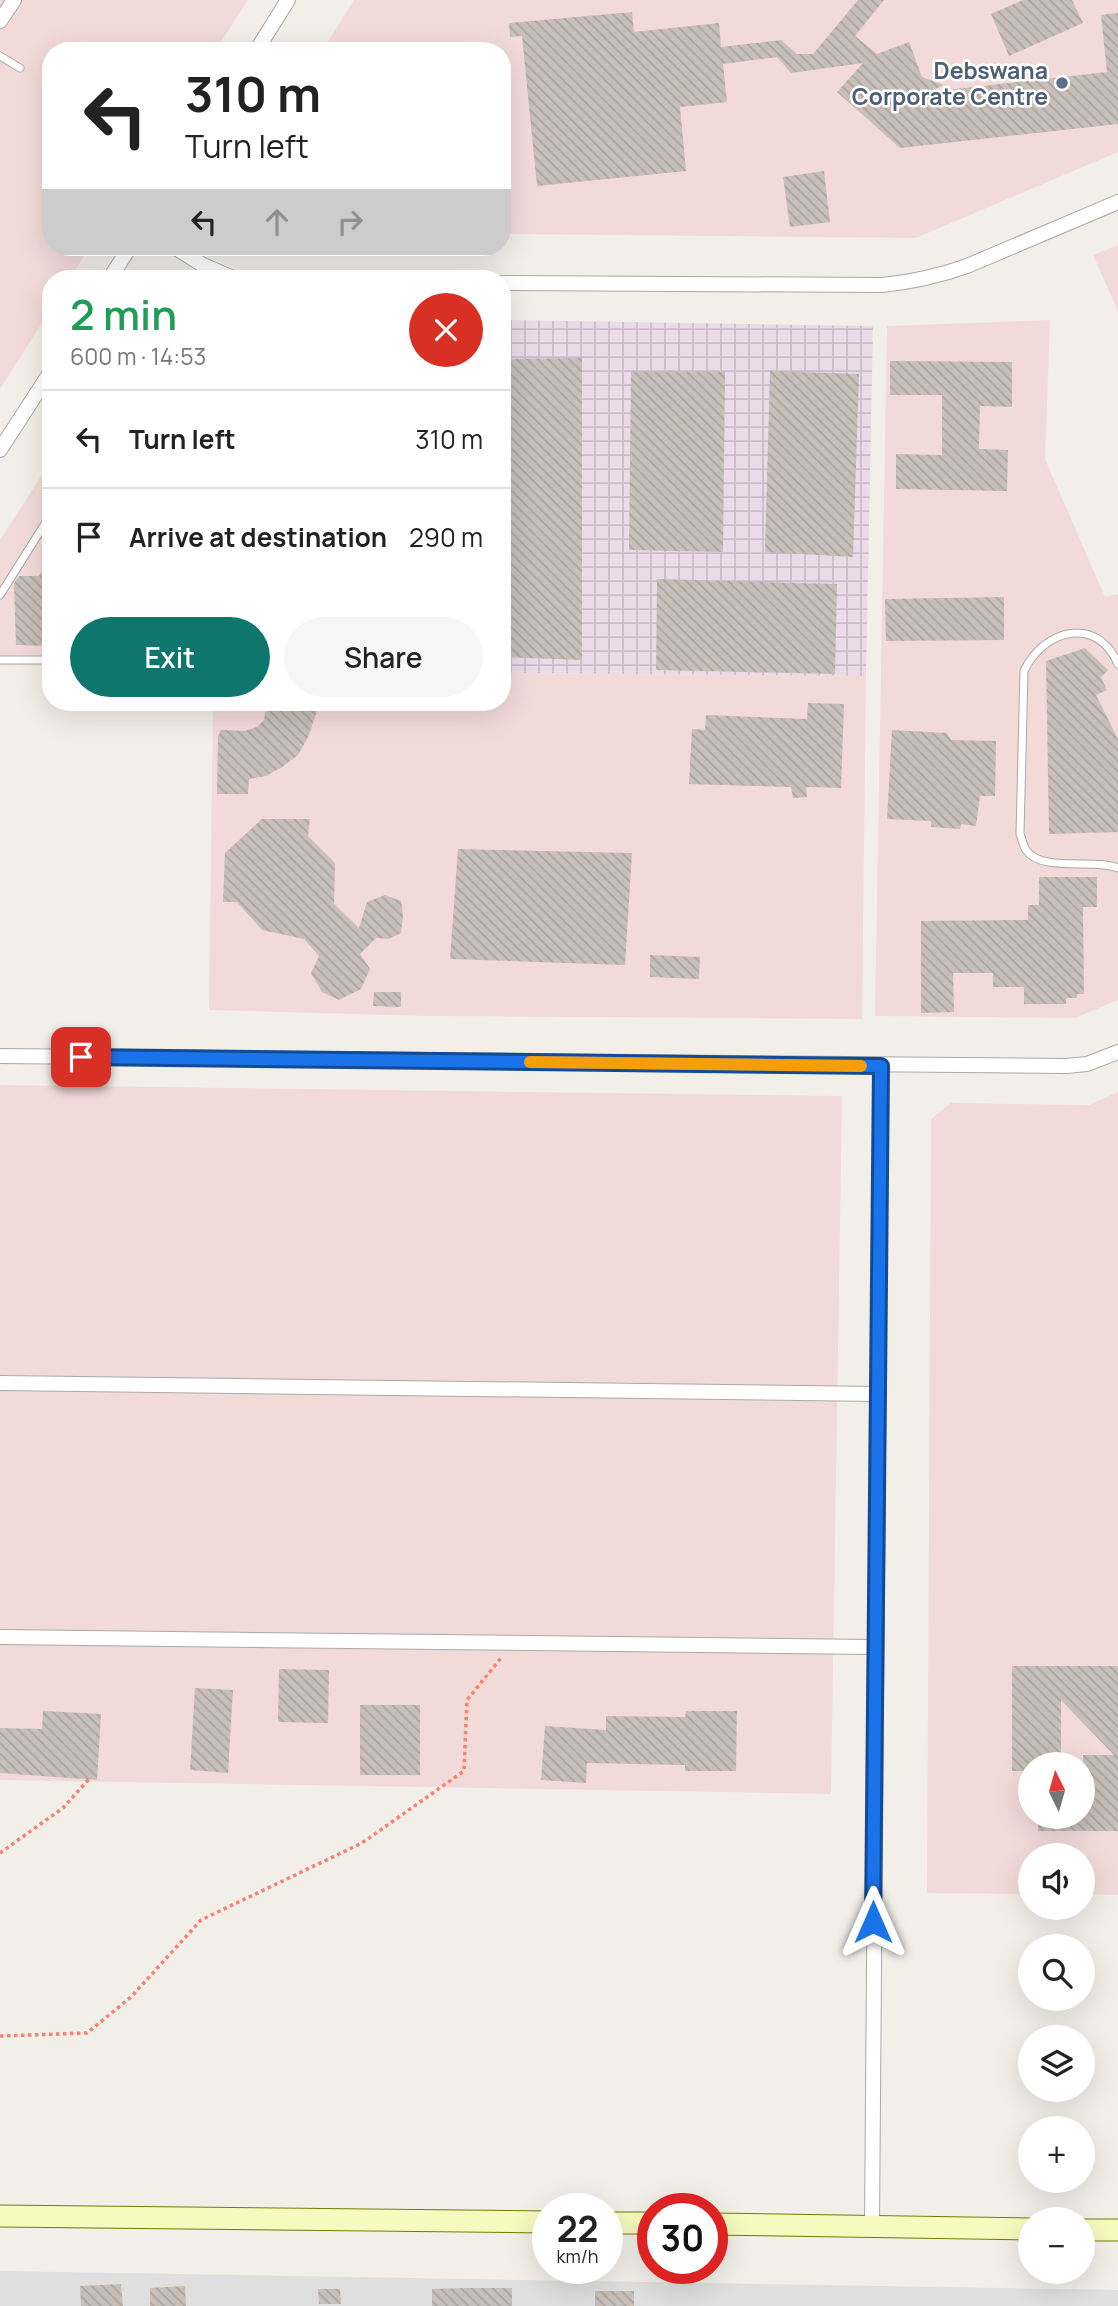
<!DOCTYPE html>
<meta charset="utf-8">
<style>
:root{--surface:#fff;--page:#f6f6f6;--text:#222;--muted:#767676;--line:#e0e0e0;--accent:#0f766e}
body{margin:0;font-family:Manrope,sans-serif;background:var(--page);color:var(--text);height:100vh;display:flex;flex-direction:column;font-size:26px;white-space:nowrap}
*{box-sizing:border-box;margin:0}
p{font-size:23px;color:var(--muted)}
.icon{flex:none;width:38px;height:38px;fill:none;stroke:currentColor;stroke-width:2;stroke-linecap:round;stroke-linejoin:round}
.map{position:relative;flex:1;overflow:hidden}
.panel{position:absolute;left:42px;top:270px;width:469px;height:441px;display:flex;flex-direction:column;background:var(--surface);border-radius:28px;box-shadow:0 7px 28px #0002}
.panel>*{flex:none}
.top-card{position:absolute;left:42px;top:42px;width:469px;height:214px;border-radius:28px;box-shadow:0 7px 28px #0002;background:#fff;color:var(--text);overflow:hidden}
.needle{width:46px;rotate:355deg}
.fabs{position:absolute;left:1018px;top:1752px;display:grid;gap:14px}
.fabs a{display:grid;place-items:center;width:77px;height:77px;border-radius:50%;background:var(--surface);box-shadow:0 7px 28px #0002;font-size:35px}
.speed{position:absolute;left:532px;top:2193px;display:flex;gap:14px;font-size:35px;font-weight:700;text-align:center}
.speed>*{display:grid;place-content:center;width:91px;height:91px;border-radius:50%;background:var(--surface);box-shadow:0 7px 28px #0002;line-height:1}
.speed small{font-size:18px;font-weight:400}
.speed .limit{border:10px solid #d22;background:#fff;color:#111}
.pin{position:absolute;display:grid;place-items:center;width:60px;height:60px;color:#fff;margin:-30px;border-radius:14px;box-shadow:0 4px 10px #0006}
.me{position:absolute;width:77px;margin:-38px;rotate:0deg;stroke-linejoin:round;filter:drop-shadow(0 0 5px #0008)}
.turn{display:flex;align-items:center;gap:24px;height:147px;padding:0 28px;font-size:32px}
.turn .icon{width:91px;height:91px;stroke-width:2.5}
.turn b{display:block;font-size:49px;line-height:60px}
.lanes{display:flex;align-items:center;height:66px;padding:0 28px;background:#0003;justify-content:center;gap:35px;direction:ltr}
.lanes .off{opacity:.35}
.round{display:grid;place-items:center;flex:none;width:74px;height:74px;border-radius:37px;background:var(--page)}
.head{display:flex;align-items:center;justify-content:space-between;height:119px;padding:0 28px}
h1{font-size:42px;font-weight:600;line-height:52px;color:#1e9e55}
.cta{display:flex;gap:14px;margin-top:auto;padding:14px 28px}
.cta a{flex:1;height:80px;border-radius:42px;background:var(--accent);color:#fff;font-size:28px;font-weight:600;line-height:80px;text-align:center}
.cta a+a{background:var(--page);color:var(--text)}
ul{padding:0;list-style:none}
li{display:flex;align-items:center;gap:21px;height:98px;padding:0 28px;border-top:2px solid var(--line)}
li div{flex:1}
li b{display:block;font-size:26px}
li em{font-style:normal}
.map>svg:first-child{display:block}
.residential{fill:#e0dfdf}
.commercial{fill:#f2dad9;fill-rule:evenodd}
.industrial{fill:url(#industrial-grid)}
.building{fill:url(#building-back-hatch)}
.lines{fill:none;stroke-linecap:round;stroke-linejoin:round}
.lane-casing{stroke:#a9a9a9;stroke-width:9}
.street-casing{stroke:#a9a9a9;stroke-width:16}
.secondary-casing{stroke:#707d05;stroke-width:23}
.path{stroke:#fa8072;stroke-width:3.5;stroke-dasharray:3.5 3.5;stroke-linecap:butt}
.lane{stroke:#fff;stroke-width:7}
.street{stroke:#fff;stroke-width:14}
.secondary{stroke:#f7fabf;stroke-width:21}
.route-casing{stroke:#114b97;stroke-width:18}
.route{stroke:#1a73e8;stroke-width:12}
.slow{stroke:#f59e0b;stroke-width:12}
.service-dot{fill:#5c6f8a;stroke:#fff;stroke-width:2.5}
.labels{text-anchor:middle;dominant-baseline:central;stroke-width:5;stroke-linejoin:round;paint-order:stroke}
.service-label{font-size:23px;font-weight:bold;fill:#4e5e75;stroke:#fff;text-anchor:end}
</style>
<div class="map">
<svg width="1118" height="2306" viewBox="0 0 1118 2306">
<defs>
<pattern id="industrial-grid" width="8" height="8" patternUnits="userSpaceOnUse" patternTransform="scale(1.75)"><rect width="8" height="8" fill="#ebdbe8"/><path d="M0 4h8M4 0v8" fill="none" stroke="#c9bcc7"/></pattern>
<pattern id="building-back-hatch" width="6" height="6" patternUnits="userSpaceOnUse" patternTransform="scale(1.75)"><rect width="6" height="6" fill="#c7bfb8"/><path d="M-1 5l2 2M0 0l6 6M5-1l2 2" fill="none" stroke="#aba49e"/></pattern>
</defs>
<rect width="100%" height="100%" fill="#f2efe9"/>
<polygon class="residential" points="0,2271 1118,2290 1118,2306 0,2306"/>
<g class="commercial">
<polygon points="0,0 248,0 215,51 51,51 51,247 90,247 70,278 51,278 51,309 0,389"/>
<polygon points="354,0 1118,0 1118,152 916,238 502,234 502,51 322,51"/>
<polygon points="1118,245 1118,311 1093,255"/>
<polygon points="1050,320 1045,459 1105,597 1118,594 1118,1000 1075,1018 875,1016 887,326"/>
<polygon points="51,461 51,666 0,665 0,540"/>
<polygon points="502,673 866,676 862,1019 426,1016 209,1010 213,702 502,702"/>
<polygon points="0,1085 842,1096 831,1794 0,1780"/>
<path d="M 1118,1092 L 1118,1895 L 1083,1894 L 1083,1855 L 1031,1855 L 1031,1894 L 927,1893 L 931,1119 L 951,1103 L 1089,1105 ZM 1031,1764 L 1083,1764 L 1083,1816 L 1031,1816 Z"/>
</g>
<polygon class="industrial" points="502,320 873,326 866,676 502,673"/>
<g class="building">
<polygon points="858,0 884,0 855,36 877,54 909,42 922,77 944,85 929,92 1107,72 1101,15 1118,13 1118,124 900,148 837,92 863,63 791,73 777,57 723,64 727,102 680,107 686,171 537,186 522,36 510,37 509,23 632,12 634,32 719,23 721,47 781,40 797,54 813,54"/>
<polygon points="1023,0 1072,0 1083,23 1009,56 991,14"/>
<polygon points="824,171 830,222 790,227 783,177"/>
<polygon points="582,358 582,660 502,657 502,359"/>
<polygon points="890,361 1012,362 1012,407 980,406 979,449 1008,450 1007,491 896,489 896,454 942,455 942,395 890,395"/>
<polygon points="770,371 859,374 853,557 765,552"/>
<polygon points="631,372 725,372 723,552 629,550"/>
<polygon points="51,557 51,646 16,645 14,584 19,576 39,576"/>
<polygon points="657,579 837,584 835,674 656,670"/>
<polygon points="1004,597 1004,640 886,641 885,599"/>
<polygon points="1085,648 1108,670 1101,677 1107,690 1096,695 1118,739 1118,832 1049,834 1046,661"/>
<polygon points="267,702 320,702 308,737 298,755 282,767 266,776 249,779 248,794 217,794 218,737 221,730 245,731 257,727 264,720"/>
<polygon points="808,703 844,704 841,788 806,787 807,797 793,798 791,787 689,784 692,729 705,730 706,715 807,719"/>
<polygon points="892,730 947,733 951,740 996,741 995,796 980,796 976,826 961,824 960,829 931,827 931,821 887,819"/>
<polygon points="262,819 310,819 308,836 335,863 334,904 359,928 367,902 385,895 401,901 403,915 401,933 388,939 376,938 360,954 370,969 361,989 339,1000 322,992 311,973 319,956 304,939 262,930 237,902 223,902 225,853"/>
<polygon points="458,849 632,853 625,965 450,959"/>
<polygon points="1039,877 1097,877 1097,907 1083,907 1084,994 1077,994 1077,998 1066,998 1066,1004 1024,1004 1024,987 993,987 993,973 953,973 954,1012 921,1013 921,921 1028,920 1028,905 1039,905"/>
<polygon points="650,955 700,957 699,979 650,977"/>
<polygon points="374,992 401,992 401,1007 373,1006"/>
<polygon points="1012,1666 1118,1666 1118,1831 1038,1831 1039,1816 1083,1816 1083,1755 1114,1755 1061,1700 1061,1764 1031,1764 1031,1771 1012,1771"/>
<polygon points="279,1669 329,1670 328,1723 278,1722"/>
<polygon points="195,1688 233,1690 228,1773 190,1770"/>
<rect x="360" y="1705" width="60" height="70"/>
<polygon points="43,1711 101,1714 97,1780 0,1773 0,1728 42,1729"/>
<polygon points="686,1711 737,1711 736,1771 685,1771 685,1765 587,1763 586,1783 541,1780 545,1726 606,1730 606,1716 685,1717"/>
<polygon points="121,2284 123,2306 81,2306 80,2286"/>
<polygon points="185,2286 186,2306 150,2306 150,2288"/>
<polygon points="465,2288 512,2288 512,2306 432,2306 432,2289"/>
<polygon points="318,2289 340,2289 341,2304 319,2304"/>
<rect x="595" y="2291" width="39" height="15"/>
</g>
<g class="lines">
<g class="lane-casing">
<g id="lane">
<polyline points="0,56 20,68"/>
<polyline points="0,595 51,514"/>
<polyline points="0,660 51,660"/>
<path d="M 1118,664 C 1097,615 1044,629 1024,671 L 1020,834 C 1022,838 1023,846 1026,850 C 1042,873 1094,858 1118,868"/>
</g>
</g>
<g class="street-casing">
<g id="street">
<polyline points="0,21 14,0"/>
<polyline points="256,51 288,0"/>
<polyline points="174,247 203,265 233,278"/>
<polyline points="110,278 130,247"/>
<path d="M 502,283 L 882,285 C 912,282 939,276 967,266 L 1118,202"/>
<polyline points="0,450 51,371"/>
<polyline points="0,1056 1066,1066 1087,1064 1118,1052"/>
<polyline points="0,1383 879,1394"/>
<polyline points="0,1637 875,1647"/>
<polyline points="872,2226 881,1066"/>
</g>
</g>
<g class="secondary-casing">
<g id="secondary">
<polyline points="0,2216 548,2222"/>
<polyline points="607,2223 653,2223"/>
<polyline points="712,2224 1031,2229"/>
<polyline points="1083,2230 1118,2230"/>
</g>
</g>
<g class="path">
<polyline points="0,1853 63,1808 89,1779"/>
<polyline points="0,2036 87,2033 131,1997 201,1920 362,1843 464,1771 467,1700 501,1658"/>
</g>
<use href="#lane" class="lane"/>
<use href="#street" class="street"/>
<use href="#secondary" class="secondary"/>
</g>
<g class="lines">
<g class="route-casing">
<polyline id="route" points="81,1057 881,1066 873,1922"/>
</g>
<use href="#route" class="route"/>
<polyline class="slow" points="530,1062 861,1066"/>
</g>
<circle class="service-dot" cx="1062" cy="83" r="7"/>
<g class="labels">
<g class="service-label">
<text x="1048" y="70">Debswana<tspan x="1048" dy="26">Corporate Centre</tspan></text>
</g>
</g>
</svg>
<div class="fabs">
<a><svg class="needle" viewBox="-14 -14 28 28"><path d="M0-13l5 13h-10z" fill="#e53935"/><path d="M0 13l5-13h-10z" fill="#767676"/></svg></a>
<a><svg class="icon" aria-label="sound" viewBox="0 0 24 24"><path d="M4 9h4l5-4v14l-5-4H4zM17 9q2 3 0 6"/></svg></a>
<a><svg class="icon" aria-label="search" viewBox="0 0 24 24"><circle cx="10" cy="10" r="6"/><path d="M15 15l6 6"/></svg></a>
<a><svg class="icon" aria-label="layers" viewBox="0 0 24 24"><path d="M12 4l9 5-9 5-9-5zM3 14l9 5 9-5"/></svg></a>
<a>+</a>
<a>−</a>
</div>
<div class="speed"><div>22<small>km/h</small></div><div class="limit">30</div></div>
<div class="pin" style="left:81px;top:1057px;background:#d93025"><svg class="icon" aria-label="arrive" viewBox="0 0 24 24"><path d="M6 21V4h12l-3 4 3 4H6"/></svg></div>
<svg class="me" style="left:873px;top:1922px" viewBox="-20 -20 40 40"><path d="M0-17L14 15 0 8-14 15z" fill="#1a73e8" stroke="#fff" stroke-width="4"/></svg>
<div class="top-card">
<div class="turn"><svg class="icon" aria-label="left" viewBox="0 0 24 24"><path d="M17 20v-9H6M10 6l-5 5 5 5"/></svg><div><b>310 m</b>Turn left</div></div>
<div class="lanes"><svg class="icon" aria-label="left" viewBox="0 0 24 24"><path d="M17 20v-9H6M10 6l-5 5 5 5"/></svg><svg class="icon off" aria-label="ahead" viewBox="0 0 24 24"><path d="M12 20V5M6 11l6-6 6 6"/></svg><svg class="icon off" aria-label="right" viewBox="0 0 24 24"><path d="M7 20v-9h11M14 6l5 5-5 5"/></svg></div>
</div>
<section class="panel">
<div class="head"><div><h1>2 min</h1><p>600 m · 14:53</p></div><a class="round" style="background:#d93025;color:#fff"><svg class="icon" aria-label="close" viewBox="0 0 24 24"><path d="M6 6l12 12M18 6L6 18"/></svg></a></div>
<ul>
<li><svg class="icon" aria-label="left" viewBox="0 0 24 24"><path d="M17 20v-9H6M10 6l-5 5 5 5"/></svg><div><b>Turn left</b></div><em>310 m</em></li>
<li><svg class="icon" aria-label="arrive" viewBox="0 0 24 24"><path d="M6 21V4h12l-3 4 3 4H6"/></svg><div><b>Arrive at destination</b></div><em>290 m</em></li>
</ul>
<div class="cta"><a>Exit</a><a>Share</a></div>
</section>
</div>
